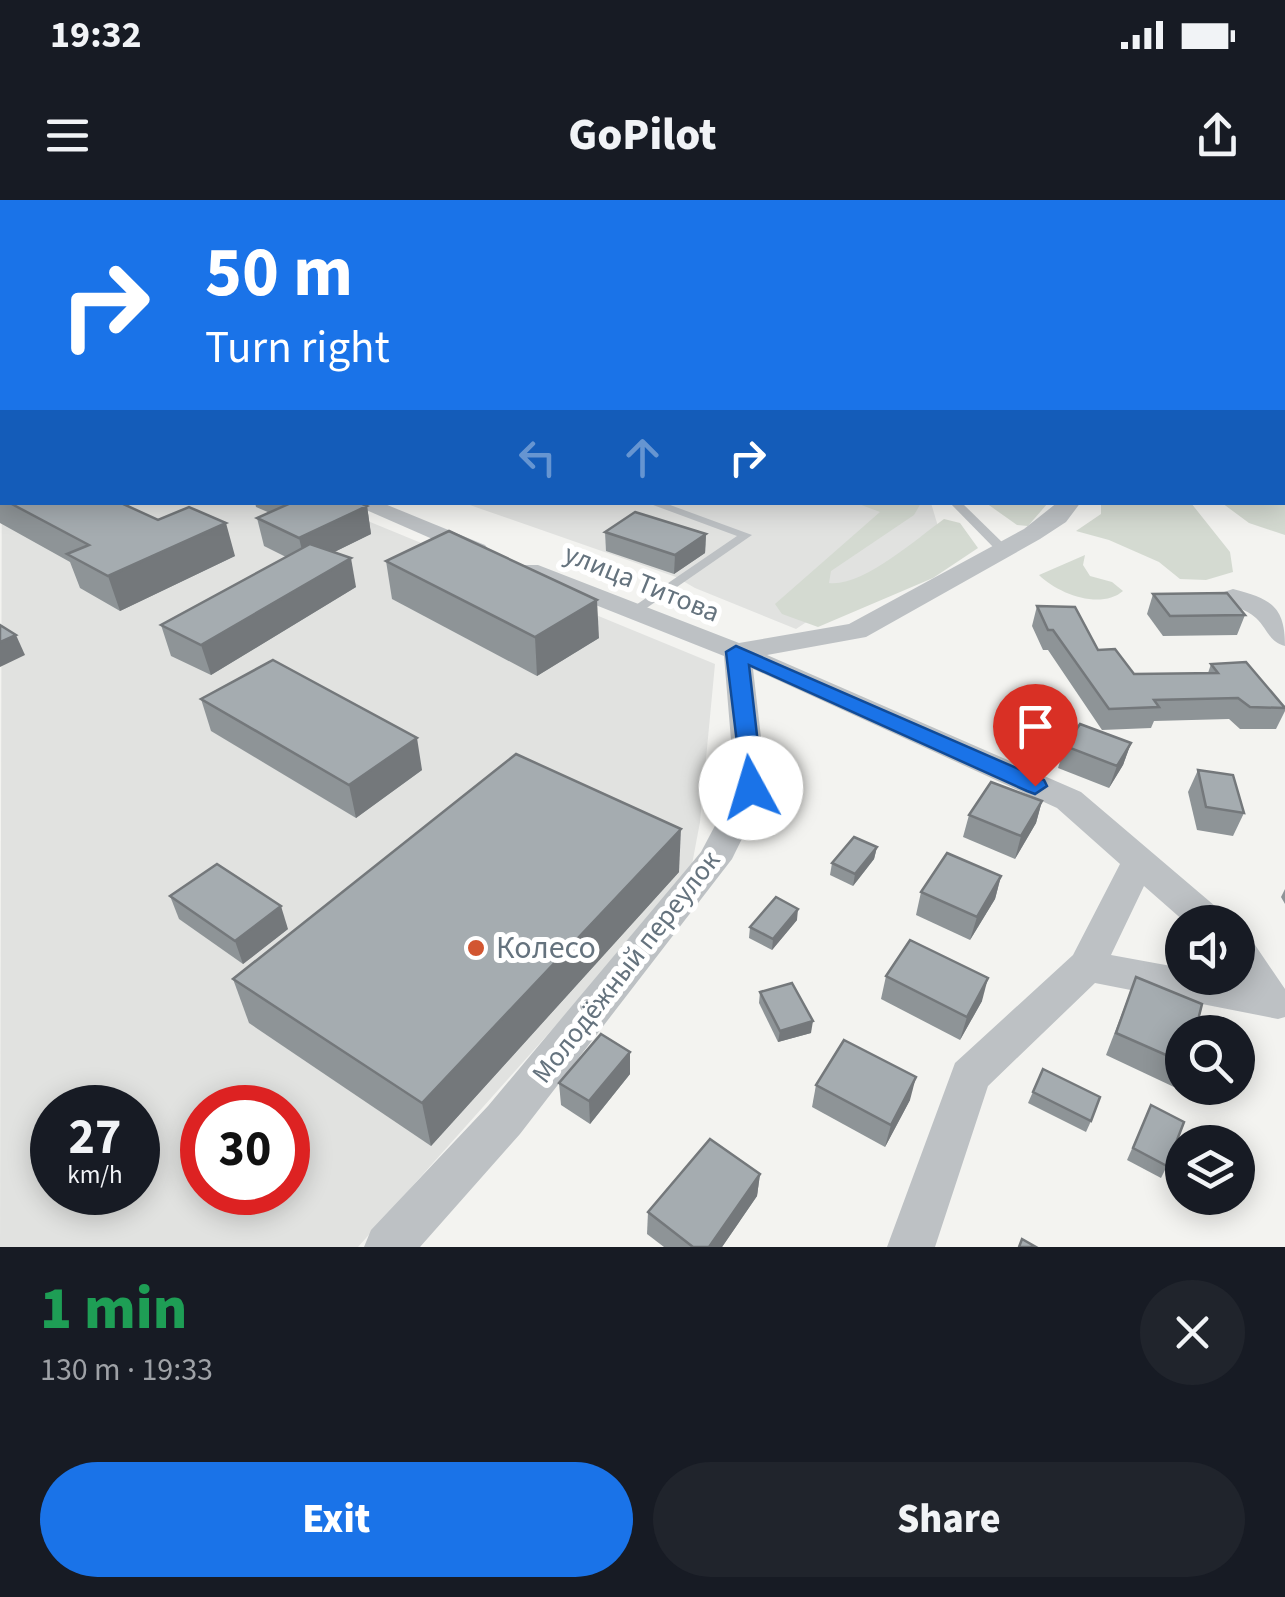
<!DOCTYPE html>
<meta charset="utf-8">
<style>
:root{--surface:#171b24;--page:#20242c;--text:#f1f3f6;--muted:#9ea1a6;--accent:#1a73e8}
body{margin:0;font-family:"Source Sans 3",sans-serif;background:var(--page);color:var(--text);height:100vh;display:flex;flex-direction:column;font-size:38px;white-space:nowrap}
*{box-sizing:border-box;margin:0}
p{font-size:32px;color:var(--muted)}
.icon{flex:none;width:55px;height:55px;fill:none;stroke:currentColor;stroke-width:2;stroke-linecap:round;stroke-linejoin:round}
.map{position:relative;height:1047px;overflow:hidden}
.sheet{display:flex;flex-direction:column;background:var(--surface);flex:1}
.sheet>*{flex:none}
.banner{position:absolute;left:0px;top:0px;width:1285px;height:305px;box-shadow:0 5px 25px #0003;background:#1a73e8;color:#fff;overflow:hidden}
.tools{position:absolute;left:1165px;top:705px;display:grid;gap:20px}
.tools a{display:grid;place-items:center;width:90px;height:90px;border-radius:50%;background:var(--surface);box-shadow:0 5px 25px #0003;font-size:50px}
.speed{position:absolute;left:30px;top:885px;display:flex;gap:20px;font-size:50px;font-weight:700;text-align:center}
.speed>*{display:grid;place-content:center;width:130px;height:130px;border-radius:50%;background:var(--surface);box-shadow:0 5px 25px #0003;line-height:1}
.speed small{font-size:25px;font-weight:400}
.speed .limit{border:15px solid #d22;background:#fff;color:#111}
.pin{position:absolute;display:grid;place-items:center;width:85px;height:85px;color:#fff;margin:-102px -42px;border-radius:50% 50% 50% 0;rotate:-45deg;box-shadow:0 0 10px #0007}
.pin .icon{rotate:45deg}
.me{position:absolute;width:110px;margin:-55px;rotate:354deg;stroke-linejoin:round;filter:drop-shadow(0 0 8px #0008)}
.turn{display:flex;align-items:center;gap:35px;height:210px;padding:0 40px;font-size:45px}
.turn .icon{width:130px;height:130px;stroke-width:2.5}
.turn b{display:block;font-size:70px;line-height:85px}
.lanes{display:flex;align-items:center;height:95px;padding:0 40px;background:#0003;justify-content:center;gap:50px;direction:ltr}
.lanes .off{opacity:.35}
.round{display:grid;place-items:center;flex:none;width:105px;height:105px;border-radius:52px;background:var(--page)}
.head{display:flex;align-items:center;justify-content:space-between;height:170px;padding:0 40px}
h1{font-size:60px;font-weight:800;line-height:75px;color:#1e9e55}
.button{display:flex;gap:20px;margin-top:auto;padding:20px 40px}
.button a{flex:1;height:115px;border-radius:60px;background:var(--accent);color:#fff;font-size:40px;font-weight:800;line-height:115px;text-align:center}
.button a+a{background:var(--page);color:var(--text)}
.status{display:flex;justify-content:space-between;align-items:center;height:70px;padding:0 50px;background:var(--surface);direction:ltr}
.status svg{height:28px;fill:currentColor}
header{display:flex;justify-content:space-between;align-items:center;height:130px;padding:0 40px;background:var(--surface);font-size:45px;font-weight:800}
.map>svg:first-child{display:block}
.built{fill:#e1e2e0;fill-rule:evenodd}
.green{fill:#d4dad1}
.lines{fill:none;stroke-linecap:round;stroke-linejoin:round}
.river{fill:#b7c1c5;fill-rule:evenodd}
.path{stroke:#b9bbbd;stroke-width:2.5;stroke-dasharray:2.5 2.5;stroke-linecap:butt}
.lane{fill:#bdc1c4;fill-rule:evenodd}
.street{fill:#bdc1c4;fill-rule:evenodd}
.rail-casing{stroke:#9fa4a9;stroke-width:5}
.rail{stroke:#fff;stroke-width:4;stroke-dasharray:10;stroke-linecap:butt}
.wall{fill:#8e9497}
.shaded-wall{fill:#74787b}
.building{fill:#a5acb0;stroke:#74787b;stroke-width:2.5}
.route{fill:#1a73e8;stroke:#114b97;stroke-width:2.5}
.poi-dot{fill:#d25631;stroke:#fff;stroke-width:4}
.labels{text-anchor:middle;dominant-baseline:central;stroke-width:10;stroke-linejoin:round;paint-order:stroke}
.street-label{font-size:28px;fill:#65737e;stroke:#fff}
.near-poi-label{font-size:32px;fill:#65737e;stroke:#fff;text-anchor:start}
</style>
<div class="status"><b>19:32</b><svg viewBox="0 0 49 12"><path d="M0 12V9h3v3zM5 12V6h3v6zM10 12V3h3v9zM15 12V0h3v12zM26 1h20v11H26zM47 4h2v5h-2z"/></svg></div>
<header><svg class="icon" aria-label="menu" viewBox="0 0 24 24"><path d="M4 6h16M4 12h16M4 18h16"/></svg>GoPilot<svg class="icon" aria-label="share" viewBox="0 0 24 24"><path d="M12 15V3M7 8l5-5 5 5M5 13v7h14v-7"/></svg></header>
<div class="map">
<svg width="1285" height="1047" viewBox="0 0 1285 1047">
<rect width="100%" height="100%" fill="#f3f3f0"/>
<g class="built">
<path d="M 2,208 L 2,302 L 324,303 L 715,464 L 700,622 L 690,675 L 358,1047 L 0,1047 ZM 52,908 L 138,908 L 138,992 L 52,992 ZM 202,908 L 288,908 L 288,992 L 202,992 Z"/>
<polygon points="464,303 931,303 940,333 796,429 695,388 676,377"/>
</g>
<g class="green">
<polygon points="1283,256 1285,256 1285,335 1249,323 1222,303 1282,302"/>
<path d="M 856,303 L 921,303 L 914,315 L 831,371 L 829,383 C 863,387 916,339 944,319 L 960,323 L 978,348 L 933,378 L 818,427 L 782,414 L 775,404 L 880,312 Z"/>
<polygon points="986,303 1048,303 1028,326 1017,325"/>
<polygon points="1101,303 1191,303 1230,352 1233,372 1206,380 1180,379 1159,362 1109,340 1076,331 1101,314"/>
<path d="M 1085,355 L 1083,365 L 1090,376 L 1112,382 L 1123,391 C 1101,410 1058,394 1039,375 Z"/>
</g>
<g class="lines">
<g class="river">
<polygon points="991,0 1015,0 1016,2 993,2"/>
<rect x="1282" y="241" width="3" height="22"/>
</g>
<g class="path">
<polyline points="547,0 553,2"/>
<polyline points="591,0 639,2"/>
<polyline points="763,2 847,2"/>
</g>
<g class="lane">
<polygon points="2,203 2,210 0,211 0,204"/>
<polygon points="645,302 662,302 752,335 635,416 630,415 628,412 630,409 737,336"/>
<polygon points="949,302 961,302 1006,346 1006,352 998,352"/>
</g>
<g class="street">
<rect x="0" y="162" width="2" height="11"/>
<polygon points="348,302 380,302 485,345 489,350 477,357 469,355"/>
<polygon points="1058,302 1081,302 1066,322 1040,339 866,437 767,455 1081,592 1222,712 1228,722 1185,722 1144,686 1111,755 1182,768 1182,778 1238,778 1238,735 1251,739 1285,789 1285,817 1278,819 1095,783 988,886 935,1047 887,1047 955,863 1073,755 1120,664 1057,608 753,469 767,588 732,659 520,934 420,1047 364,1047 371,1030 488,906 701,652 735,588 724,456 520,375 517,370 520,365 538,365 739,443 849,424 1024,329"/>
<path d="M 1233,389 C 1271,399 1285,406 1285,446 C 1269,442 1267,428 1256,418 C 1246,408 1230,408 1220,397 L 1224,392 Z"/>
</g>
<g class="rail-casing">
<g id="rail">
<polyline points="411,0 436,2"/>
<polyline points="441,0 468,2"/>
<polyline points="1246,2 1285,2"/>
</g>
</g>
<use href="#rail" class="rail"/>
</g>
<g class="wall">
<polygon points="0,269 2,270 2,302 119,302 235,356 120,411 80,388 70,362 0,323"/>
<polygon points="255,302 358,302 367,306 371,334 334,352 356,387 211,475 171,456 161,425 286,357 264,346 257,318 270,313 256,307"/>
<polygon points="605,332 706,334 705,353 674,374 606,351"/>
<polygon points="386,361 599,438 537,476 392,399"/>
<polygon points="1153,394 1245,415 1237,435 1163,436 1147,414"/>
<polygon points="1037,406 1098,450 1134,474 1208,473 1211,464 1285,506 1285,511 1276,529 1240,529 1229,519 1154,521 1151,528 1102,530 1048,450 1043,450 1032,426"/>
<polygon points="201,499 422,570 356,618 211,531"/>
<polygon points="1131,543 1123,565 1109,588 1058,568 1065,546"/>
<polygon points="1198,570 1244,613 1233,636 1197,630 1188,592"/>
<polygon points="1042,601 1036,623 1015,659 963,637 969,615"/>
<polygon points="877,647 874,659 853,686 830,675 832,663"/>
<polygon points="679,672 431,946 249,823 233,779"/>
<polygon points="1001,676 995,699 970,740 916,715 921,692"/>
<polygon points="1285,689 1285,704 1281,697"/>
<polygon points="170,696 288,729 243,764 179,719"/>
<polygon points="797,720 772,750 749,738 750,727"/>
<polygon points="886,776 982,801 960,840 881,799"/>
<polygon points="1136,777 1182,832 1182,870 1174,887 1106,855"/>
<polygon points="760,792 811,833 778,842 759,803"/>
<polygon points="630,852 630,874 590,924 561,905 559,883"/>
<polygon points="1043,869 1091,921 1086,932 1028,903"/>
<polygon points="816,885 910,900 885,947 812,907"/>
<polygon points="1151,905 1167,966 1161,978 1127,960"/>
<polygon points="760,974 757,996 722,1047 664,1047 647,1034 648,1012"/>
</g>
<g class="shaded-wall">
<polygon points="2,229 2,263 0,264 0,230"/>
<polygon points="367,306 371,334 306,366 299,338"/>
<polygon points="226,323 235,356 120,411 108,376"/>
<polygon points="706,334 705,353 674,374 675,355"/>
<polygon points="351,358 356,387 211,475 201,445"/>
<polygon points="597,400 599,438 537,476 535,437"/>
<polygon points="16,435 25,455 0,467 0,442"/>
<polygon points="417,538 422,570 356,618 349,585"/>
<polygon points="1131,543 1123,565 1109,588 1117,566"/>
<polygon points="1042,601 1036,623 1015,659 1021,636"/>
<polygon points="681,629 679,672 431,946 422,903"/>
<polygon points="877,647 874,659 853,686 855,674"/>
<polygon points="1001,676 995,699 970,740 977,717"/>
<polygon points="281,706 288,729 243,764 235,741"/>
<polygon points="798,709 797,720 772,750 773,739"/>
<polygon points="988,778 982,801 960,840 967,817"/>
<polygon points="813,821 811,833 778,842 780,831"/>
<polygon points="630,852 630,874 590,924 589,901"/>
<polygon points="916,877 910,900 885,947 891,925"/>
<polygon points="760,974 757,996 722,1047 709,1047"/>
</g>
<g class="building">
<polygon points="1,0 26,0 25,2 2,2 2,26 0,26 0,3 1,3"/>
<polygon points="2,100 2,142 0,141 0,104"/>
<polygon points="0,269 2,270 2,299 0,298"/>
<polygon points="8,302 119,302 158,320 189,307 226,323 108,376 67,354 89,345"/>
<polygon points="293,302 358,302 367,306 299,338 257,318"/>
<polygon points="635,312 706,334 675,355 605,332"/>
<polygon points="449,331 597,400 535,437 386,361"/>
<polygon points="310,344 351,358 201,445 161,425"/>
<polygon points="1227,393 1245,415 1170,416 1153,394"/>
<polygon points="1037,406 1075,407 1098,450 1115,449 1134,474 1218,473 1211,464 1246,462 1285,508 1250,507 1238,498 1154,500 1159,507 1109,509 1053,430 1048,430"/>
<polygon points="0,425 16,435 0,442"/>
<polygon points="273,460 417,538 349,585 201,499"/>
<polygon points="1080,524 1131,543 1117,566 1065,546"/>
<polygon points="516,554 681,629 422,903 233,779"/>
<polygon points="1198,570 1233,575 1244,613 1206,607"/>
<polygon points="991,582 1042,601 1021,636 969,615"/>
<polygon points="854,637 877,647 855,674 832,663"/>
<polygon points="947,653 1001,676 977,717 921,692"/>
<polygon points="217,664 281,706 235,741 170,696"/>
<polygon points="776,697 798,709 773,739 750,727"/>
<polygon points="910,740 988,778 967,817 886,776"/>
<polygon points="1136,777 1202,804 1195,832 1182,832 1182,862 1116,833"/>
<polygon points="792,783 813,821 780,831 760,792"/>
<polygon points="601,834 630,852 589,901 559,883"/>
<polygon points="844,840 916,877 891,925 816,885"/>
<polygon points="1043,869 1100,897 1091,921 1033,892"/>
<polygon points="1151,905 1184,922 1167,966 1133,948"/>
<polygon points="710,939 760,974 709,1047 693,1047 648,1012"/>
<polygon points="1022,1039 1036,1047 1019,1047"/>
</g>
<polygon class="route" points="736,446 1044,580 1047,586 1035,594 1027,591 749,465 763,588 760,593 743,593 726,452"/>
<circle class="poi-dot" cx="476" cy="748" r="10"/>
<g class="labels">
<g class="street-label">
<text transform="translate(642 383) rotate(22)">улица Титова</text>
<text transform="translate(626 767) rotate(-52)">Молодёжный переулок</text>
</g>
<g class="near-poi-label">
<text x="496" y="748">Колесо</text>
</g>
</g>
</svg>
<div class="tools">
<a><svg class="icon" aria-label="sound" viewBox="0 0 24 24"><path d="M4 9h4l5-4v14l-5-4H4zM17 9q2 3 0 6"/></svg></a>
<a><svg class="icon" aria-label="search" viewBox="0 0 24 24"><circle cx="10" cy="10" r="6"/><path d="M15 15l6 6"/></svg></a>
<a><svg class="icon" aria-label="layers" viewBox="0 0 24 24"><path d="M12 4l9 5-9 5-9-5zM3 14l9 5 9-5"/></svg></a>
</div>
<div class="speed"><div>27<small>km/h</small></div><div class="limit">30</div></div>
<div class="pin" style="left:1035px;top:586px;background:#d93025"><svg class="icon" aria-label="arrive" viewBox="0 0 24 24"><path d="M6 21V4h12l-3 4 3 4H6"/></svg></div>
<svg class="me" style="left:751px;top:588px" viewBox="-20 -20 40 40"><circle r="19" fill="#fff"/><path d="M0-13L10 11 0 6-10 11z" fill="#1a73e8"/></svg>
<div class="banner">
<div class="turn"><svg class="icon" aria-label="right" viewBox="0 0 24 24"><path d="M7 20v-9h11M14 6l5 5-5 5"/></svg><div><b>50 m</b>Turn right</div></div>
<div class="lanes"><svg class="icon off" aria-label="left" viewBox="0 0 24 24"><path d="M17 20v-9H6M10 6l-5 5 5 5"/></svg><svg class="icon off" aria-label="ahead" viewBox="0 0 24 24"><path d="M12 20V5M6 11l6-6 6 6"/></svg><svg class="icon" aria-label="right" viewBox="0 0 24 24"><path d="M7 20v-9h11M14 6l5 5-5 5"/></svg></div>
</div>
</div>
<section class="sheet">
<div class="head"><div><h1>1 min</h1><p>130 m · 19:33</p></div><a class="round"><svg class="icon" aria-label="close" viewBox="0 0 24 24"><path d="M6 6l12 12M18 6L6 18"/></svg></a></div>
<div class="button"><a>Exit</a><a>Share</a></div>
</section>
